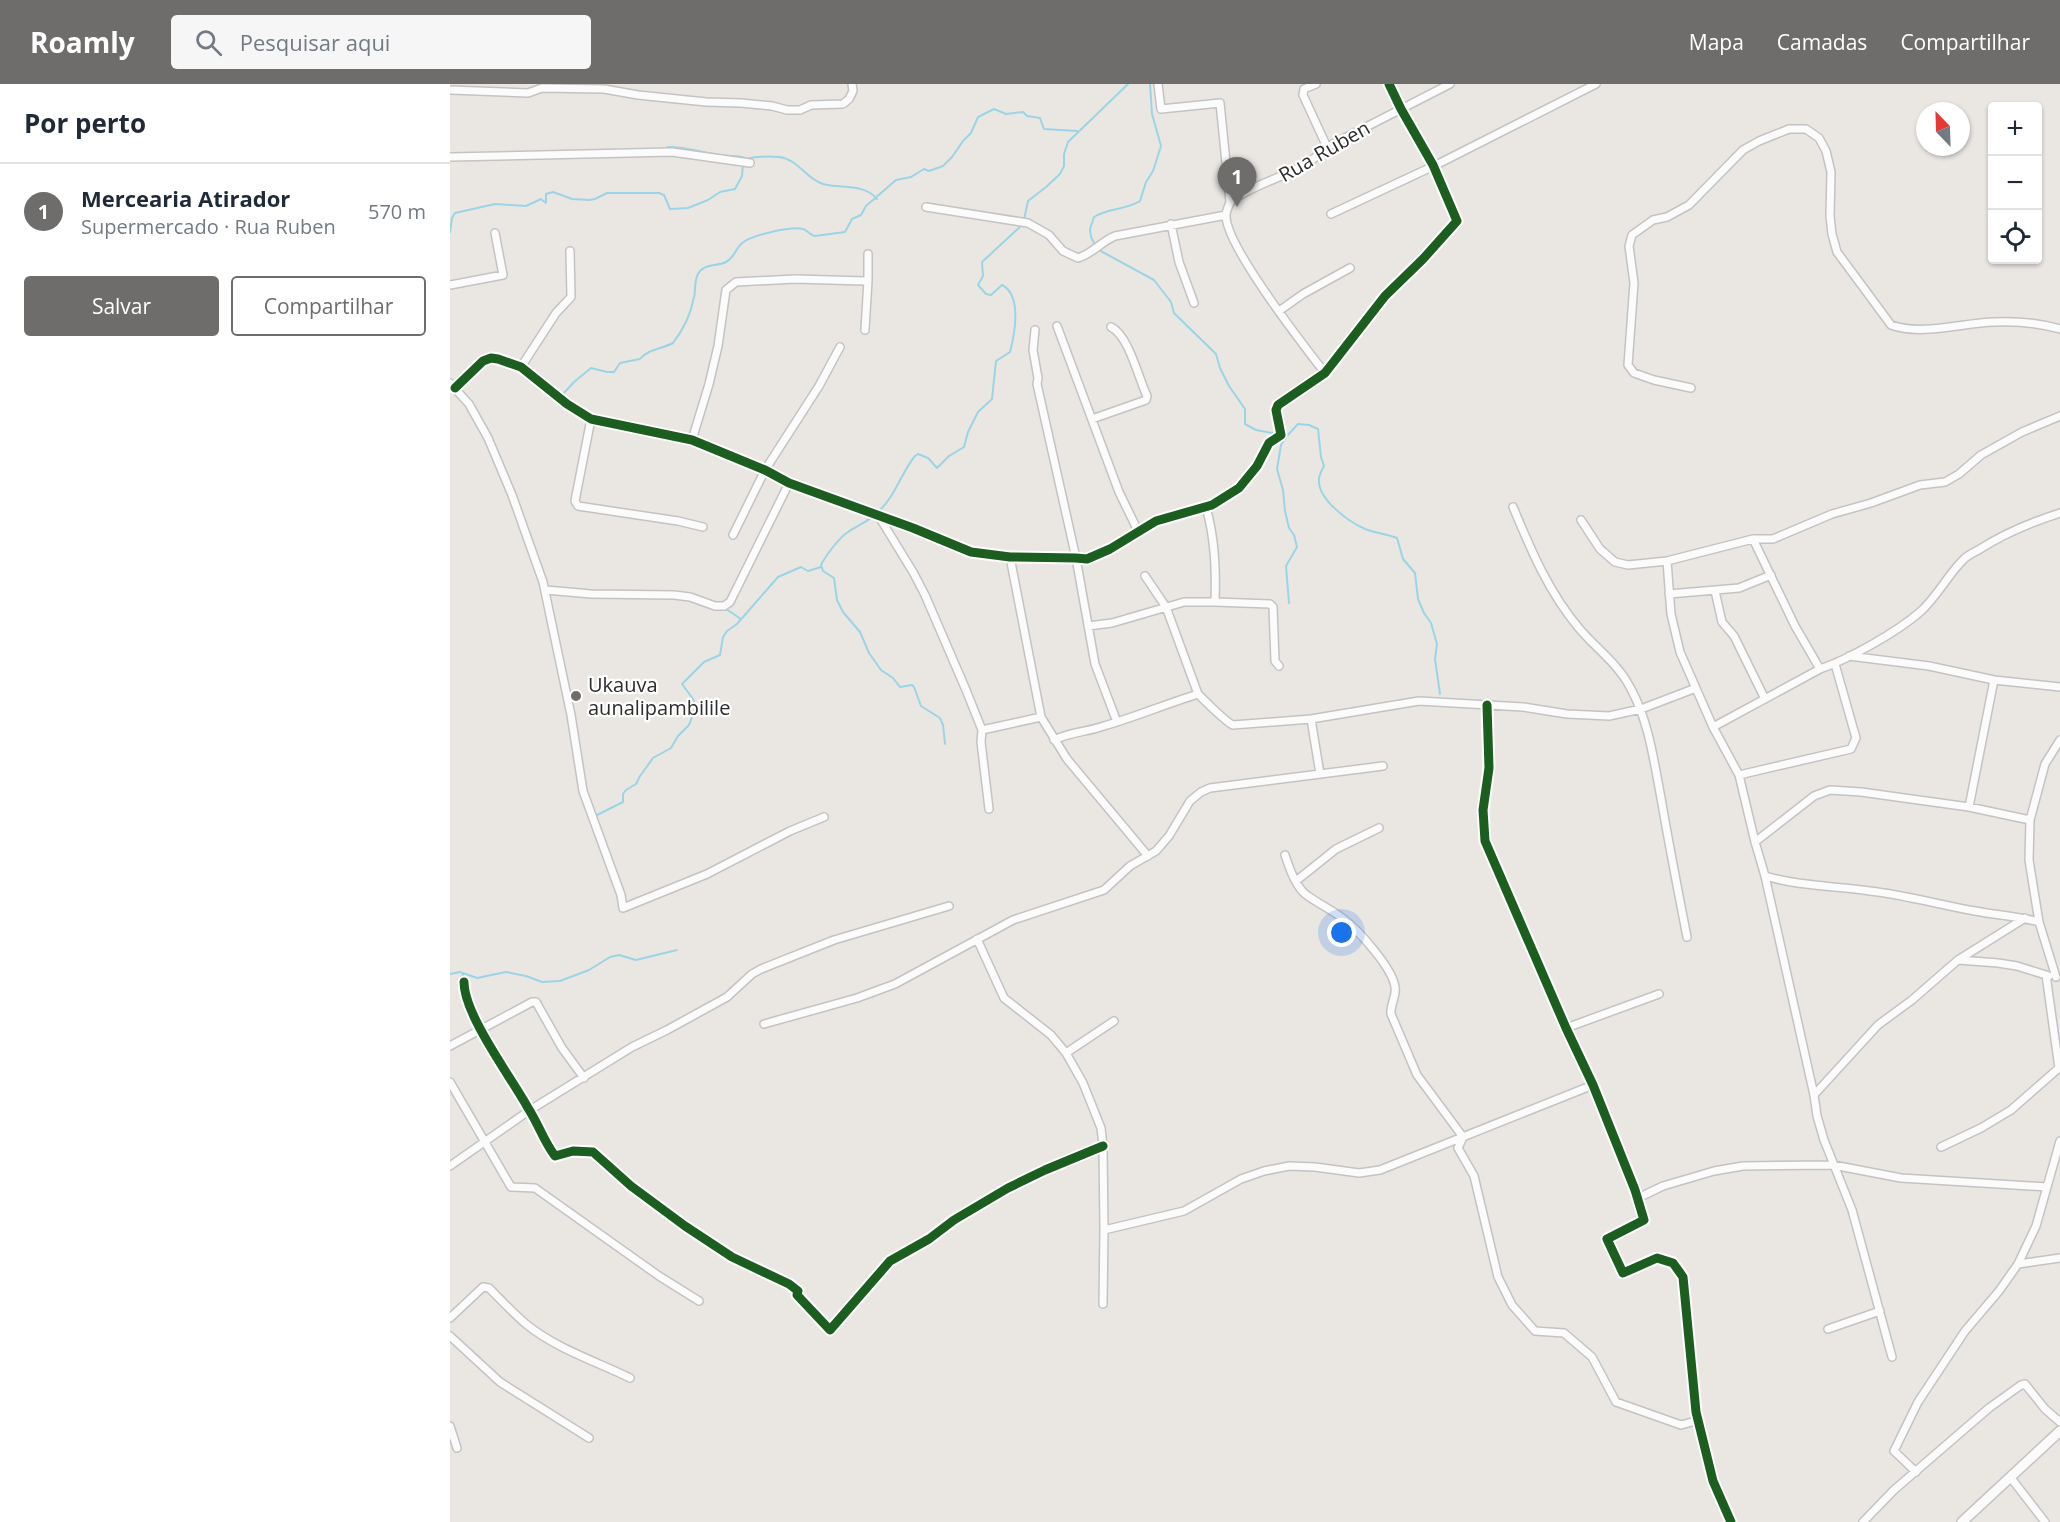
<!DOCTYPE html>
<html lang="pt">
<head>
<meta charset="utf-8">
<style>
  :root { --surface:#fff; --page:#f6f6f7; --text:#1f2937; --muted:#747a83; --line:#e0e1e3; --accent:#6e6d6c }
  body { margin:0; font-family:"Open Sans",sans-serif; background:var(--page); color:var(--text) }
  .controls { position:absolute; right:18px; top:18px; display:grid; overflow:hidden; border-radius:6px; box-shadow:0 2px 4px #0004 }
  .controls button { width:54px; height:54px; display:grid; place-items:center; padding:0; border:0; border-bottom:2px solid var(--line); background:var(--surface); color:var(--text); font:30px sans-serif }
  .compass { position:absolute; left:1466px; top:18px; width:54px; height:54px; border-radius:50%; background:var(--surface); box-shadow:0 2px 4px #0004; rotate:337deg }
  .you { position:absolute; left:892px; top:849px; width:21px; height:21px; margin:-15px; border:4px solid #fff; border-radius:50%; background:#1a73e8; box-shadow:0 0 0 9px #1a73e833 }
  .badge { display:grid; place-items:center; width:39px; height:39px; border-radius:50%; background:var(--accent); color:#fff; font-size:20px; font-weight:700 }
  .pin { position:absolute; translate:-50% -50px; filter:drop-shadow(0 2px 3px #0008) }
  .pin::after { content:''; position:absolute; top:32px; width:21px; height:18px; background:inherit; clip-path:polygon(0 0,100% 0,50% 100%) }
  .list { margin:0; padding:0; list-style:none }
  h2 { display:flex; justify-content:space-between; align-items:center; height:78px; margin:0; padding:0 24px; font-size:26px }
  h2 small { font-size:20px; font-weight:400; color:var(--muted) }
  .list li { display:grid; grid-template-columns:39px 1fr auto; gap:18px; align-items:center; box-sizing:border-box; height:96px; padding:0 24px; border-top:2px solid var(--line) }
  .list b { display:block; font-size:22px; white-space:nowrap }
  .list p { margin:0; font-size:20px; white-space:nowrap; color:var(--muted) }
  .list em { font-size:20px; font-style:normal; color:var(--muted) }
  .actions { display:flex; gap:12px; padding:18px 24px }
  .actions a { flex:1; padding:14px 0; border:2px solid var(--accent); border-radius:6px; text-align:center; font-size:21px; color:var(--accent) }
  .actions .main { background:var(--accent); color:#fff }
  .icon { flex:none; width:33px; height:33px; fill:none; stroke:currentColor; stroke-width:2; stroke-linecap:round; stroke-linejoin:round }
  .map { position:relative; flex:none; width:1610px; height:1438px; overflow:hidden }
  header { display:flex; align-items:center; gap:36px; box-sizing:border-box; height:84px; padding:0 30px; background:var(--accent); color:#fff }
  header strong { font-size:28px }
  nav { display:flex; gap:33px; margin-inline-start:auto; font-size:21px }
  .search { width:420px; height:54px; background:var(--page); display:flex; align-items:center; gap:15px; box-sizing:border-box; padding:0 21px; border-radius:6px; color:var(--muted); font-size:22px }
  main { display:flex }
  aside { flex:1; background:var(--surface) }
  .map>svg:first-child { display:block }
</style>
</head>
<body>
<header>
<strong>Roamly</strong>
<div class="search"><svg class="icon" aria-label="search" viewBox="0 0 24 24"><circle cx="10" cy="10" r="6"/><path d="M15 15l6 6"/></svg>Pesquisar aqui</div>
<nav><a>Mapa</a><a>Camadas</a><a>Compartilhar</a></nav>
</header>
<main>
<aside>
<h2>Por perto<small></small></h2>
<ul class="list">
<li><span class="badge">1</span><div><b>Mercearia Atirador</b><p>Supermercado · Rua Ruben</p></div><em>570 m</em></li>
</ul>
<div class="actions"><a class="main">Salvar</a><a>Compartilhar</a></div>
</aside>
<div class="map">
<svg width="1610" height="1438" viewBox="0 0 1610 1438">
  <rect width="100%" height="100%" fill="#eae7e3"/>
  <g fill="none" stroke-linecap="round" stroke-linejoin="round">
    <path stroke="#9bd4e7" stroke-width="2" d="M700,0L702,30L711,62L703,87L696,98L690,117C676,126 658,124 644,133L640,145L641,153L647,165L704,196L721,218L724,229L766,270L770,284L779,302L795,325V340L806,346L828,350
      M218,63C236,63 254,69 271,71C280,73 287,71 295,74
      M296,75C305,73 319,72 329,73C348,75 356,95 373,100C390,105 414,99 427,115
      M574,136L578,117L596,103L610,90L614,82V70L618,58L678,0
      M0,148L2,134L5,129L45,120L76,122L91,115L96,119V110L103,108L122,115L139,116L145,115L157,109H209L214,111L220,125L238,124L258,116L270,108L285,105L292,92L293,80
      M112,311L124,298L141,284L157,288H164L170,279L190,275C198,265 212,265 223,259C233,246 241,230 244,213C246,206 244,197 248,190C254,179 266,183 276,178C284,174 285,166 291,160C300,151 342,142 353,145C358,146 359,151 365,152L395,148L402,135L411,131L416,122L446,96L461,93L474,85L479,87L493,82L502,73L513,57L521,49L528,33L544,25L556,30L573,28L577,32L590,34L594,45L627,47
      M833,352L836,353L831,361L827,385L833,406L835,427L839,444L844,451L847,463L836,482L839,519
      M836,353L848,340L859,341L868,345L871,373L874,382C872,386 869,391 869,395C867,415 899,438 915,445C925,449 937,450 947,454L953,475L965,489L968,515L974,529L981,539L987,560L985,575L990,610
      M276,525L291,535
      M495,660L493,641L490,634L471,622L464,603L462,601L450,603L443,594L431,586L419,569L410,548L393,528L387,516L384,494L373,487L371,481C376,471 389,454 398,448C408,441 420,437 429,427C446,411 451,389 465,372L468,370L478,374L487,384L499,372L514,363L518,348L528,328L542,315L546,277L560,268C565,249 572,211 552,201L541,211L536,210L528,201L533,192L532,178L572,141
      M145,732L173,718V710L176,706L186,700L190,692L203,674L221,664L228,652L239,641L246,622L243,615L232,600L254,578L270,571L273,553L277,547L287,540L328,493L351,483L358,487L371,483
      M0,890L10,888L27,894L56,888L76,892L92,898L110,897L139,886L160,873L169,871L186,876L227,866
      M12,907L11,902L13,890
      M18,949L28,942"/>
    <g stroke="#c4c3c3" stroke-width="10">
      <path id="street" d="M708,0L711,25L770,19L780,118C779,122 776,127 776,131C775,161 854,262 875,289
        M866,0L854,5L853,11L877,63
        M0,6L78,9L92,4L154,5L188,11L256,18L291,19L322,22L337,26H350L361,21L393,20L399,15L403,7L402,0
        M0,73L222,68L300,79
        M780,118C810,95 850,92 877,63L1000,0
        M476,123L578,139L599,151L613,167L628,174C642,170 652,157 665,152L776,131
        M881,130L988,80L1146,0
        M721,140L729,178L744,219
        M0,201L53,191L45,149
        M829,227L853,210L900,184
        M607,242L669,408L688,447
        M415,246L418,196
        M585,246L583,266L588,294L587,300L626,474L645,580L667,638
        M71,283L106,229L121,213L120,167
        M0,299L19,320L38,354L62,411L93,498L121,631L133,707L171,811L173,824L257,790L340,747L374,733
        M5,304L33,277L41,274L48,275L71,283L117,320L141,335L242,356L315,386L339,399L463,444L521,468L560,473L626,474L637,475L660,465L706,437L762,421L789,404L807,382L819,359L831,351L826,326L828,321L875,289L935,212L973,175L1007,137L983,81L951,25L939,0
        M1241,304L1204,296L1184,289L1178,281L1184,199L1179,162L1182,151L1203,136L1217,133L1239,121L1293,66L1309,57L1339,45H1356L1369,54L1376,67L1381,88L1380,132L1382,150L1387,168L1441,241C1471,252 1512,239 1544,238C1567,237 1589,239 1610,245
        M141,335L125,417L128,422L228,437L253,443
        M642,335L696,316L697,312C688,293 679,252 661,243
        M242,356L259,300L268,262L276,206L286,198L345,195L414,197L418,196V170
        M1063,423C1081,466 1098,507 1128,543C1145,564 1169,580 1181,605C1199,638 1204,678 1211,714C1219,761 1228,807 1237,853
        M428,431L463,488L475,511L516,606L532,646L531,658L539,725
        M1131,436L1150,465L1165,478L1178,481L1217,477L1303,455H1323L1382,430L1421,419L1470,401L1495,398L1509,390L1531,371L1572,348L1610,332
        M283,451L315,386L369,302L390,263
        M1303,455L1345,542L1370,585
        M560,473L591,633L617,675L698,772
        M1217,477L1221,530L1230,568L1263,643L1289,691L1305,758L1315,792L1364,1011L1367,1032L1374,1056L1402,1126L1442,1273
        M695,492L716,523L748,610
        M96,506L141,510L224,511L240,513L265,522H274L280,518L339,399
        M1265,507L1272,538L1284,552L1315,615
        M1219,510L1289,504L1321,491
        M765,518L820,520L823,523L825,577L829,582
        M638,542L662,539L734,518H765C766,485 765,455 756,423
        M1399,572L1479,582L1544,596L1610,603
        M1037,621L1039,684L1033,726L1035,757L1116,944L1143,1001L1185,1106L1194,1136L1157,1155L1173,1189L1207,1174L1223,1179L1233,1193L1246,1328L1263,1397L1281,1438
        M861,635L870,690
        M1263,643L1370,585C1399,575 1447,548 1470,528C1487,513 1499,489 1514,475C1518,471 1525,468 1530,465C1555,449 1582,438 1610,429
        M532,646L591,633
        M604,656C620,648 637,648 654,642C685,633 716,620 748,610C755,617 777,639 783,641L861,635L969,617L1073,623L1117,630L1159,632L1191,625L1246,604
        M1289,691L1401,665L1406,654L1385,580
        M1519,723L1544,596
        M1305,758L1364,712L1380,706L1411,708L1519,723L1580,736
        M835,771C839,783 844,798 853,808C860,815 882,826 892,834C908,845 943,885 945,903C947,912 940,920 941,930L967,991L1013,1053L1008,1064L1024,1092L1048,1193L1062,1221L1085,1247L1114,1249L1142,1273L1166,1318L1231,1341L1249,1336
        M1315,792C1349,802 1385,802 1420,807C1456,811 1490,821 1525,827C1546,831 1568,832 1589,838
        M846,797L886,765L929,744
        M527,855L554,914L601,951L616,969L633,999L651,1044L653,1062L654,1146L653,1220
        M1508,876L1548,879L1567,882L1599,892
        M1606,893L1589,838L1579,776L1580,736L1595,680L1610,656
        M14,898C14,931 61,993 78,1024C88,1039 94,1058 105,1072L123,1067L143,1068L181,1102L235,1142L282,1173L339,1200L348,1207L347,1211L380,1246L440,1177L479,1155L504,1136L558,1104L595,1086L653,1062
        M314,940L407,914L445,900L563,836L654,806L680,782L706,767L719,752L740,717L751,708L760,704L933,682
        M1116,944L1209,910
        M0,962L82,918H86L112,964L134,994
        M616,969L664,937
        M0,998L61,1103L85,1104L209,1192L249,1217
        M1364,1011L1428,941L1462,916L1508,876L1575,834
        M1491,1063L1531,1044L1561,1026L1609,984L1596,891
        M0,1082L80,1026L182,963L217,946L277,913L302,890L311,885L384,856L499,822
        M1188,1114L1213,1102L1264,1087L1293,1082L1383,1081L1451,1094L1597,1103
        M654,1146L734,1127L791,1095L814,1087L839,1082L865,1083L909,1089L930,1086L1143,1001
        M1568,1180L1610,1174
        M0,1234L33,1203L39,1204C51,1216 63,1229 76,1240C105,1264 145,1277 180,1294
        M1378,1245L1430,1227
        M0,1252L50,1298L139,1354
        M0,1342L7,1364
        M1466,1388L1444,1367L1468,1318L1515,1247L1549,1207L1568,1180L1586,1142L1610,1057
        M1561,1394L1595,1438
        M1413,1438L1444,1406L1539,1324L1571,1301L1575,1300L1595,1325L1610,1338"/>
    </g>
    <g stroke="#c4c3c3" stroke-width="12">
      <path id="secondary" d="M1512,1438L1610,1347"/>
    </g>
    <use href="#street" stroke="#fcfbfb" stroke-width="7"/>
    <use href="#secondary" stroke="#fcfbfb" stroke-width="9"/>
    <g stroke="#fff" stroke-width="13">
      <path id="cycleway" d="M5,304L33,277L41,274L48,275L71,283L117,320L141,335L242,356L315,386L339,399L463,444L521,468L560,473L626,474L637,475L660,465L706,437L762,421L789,404L807,382L819,359L831,351L826,326L828,321L875,289L935,212L973,175L1007,137L983,81L951,25L939,0
        M1037,621L1039,684L1033,726L1035,757L1116,944L1143,1001L1185,1106L1194,1136L1157,1155L1173,1189L1207,1174L1223,1179L1233,1193L1246,1328L1263,1397L1281,1438
        M14,898C14,931 61,993 78,1024C88,1039 94,1058 105,1072L123,1067L143,1068L181,1102L235,1142L282,1173L339,1200L348,1207L347,1211L380,1246L440,1177L479,1155L504,1136L558,1104L595,1086L653,1062"/>
    </g>
    <use href="#cycleway" stroke="#1b5e20" stroke-width="9"/>
  </g>
  <circle fill="#6e6d6c" stroke="#fff" stroke-width="2" cx="126" cy="612" r="6"/>
  <g text-anchor="middle" dominant-baseline="central" stroke-width="4.5" stroke-linejoin="round" paint-order="stroke">
    <g font-size="20" fill="#2c2c2c" stroke="#fff">
      <text transform="translate(874 67) rotate(-30)">Rua Ruben</text>
    </g>
    <g font-size="20" fill="#2c2c2c" stroke="#fff" text-anchor="start">
      <text x="138" y="600">Ukauva<tspan x="138" dy="23">aunalipambilile</tspan></text>
    </g>
  </g>
</svg>
<div class="controls">
<button>+</button>
<button>−</button>
<button><svg class="icon" aria-label="locate" viewBox="0 0 24 24"><circle cx="12" cy="12" r="6"/><path d="M12 2v4M12 18v4M2 12h4M18 12h4"/></svg></button>
</div>
<svg class="compass" viewBox="-18 -18 36 36"><path d="M0-13l5 13h-10z" fill="#e53935"/><path d="M0 13l5-13h-10z" fill="#747a83"/></svg>
<div class="you"></div>
<div class="pin badge" style="left:787px;top:123px">1</div>
</div>
</main>
</body>
</html>
